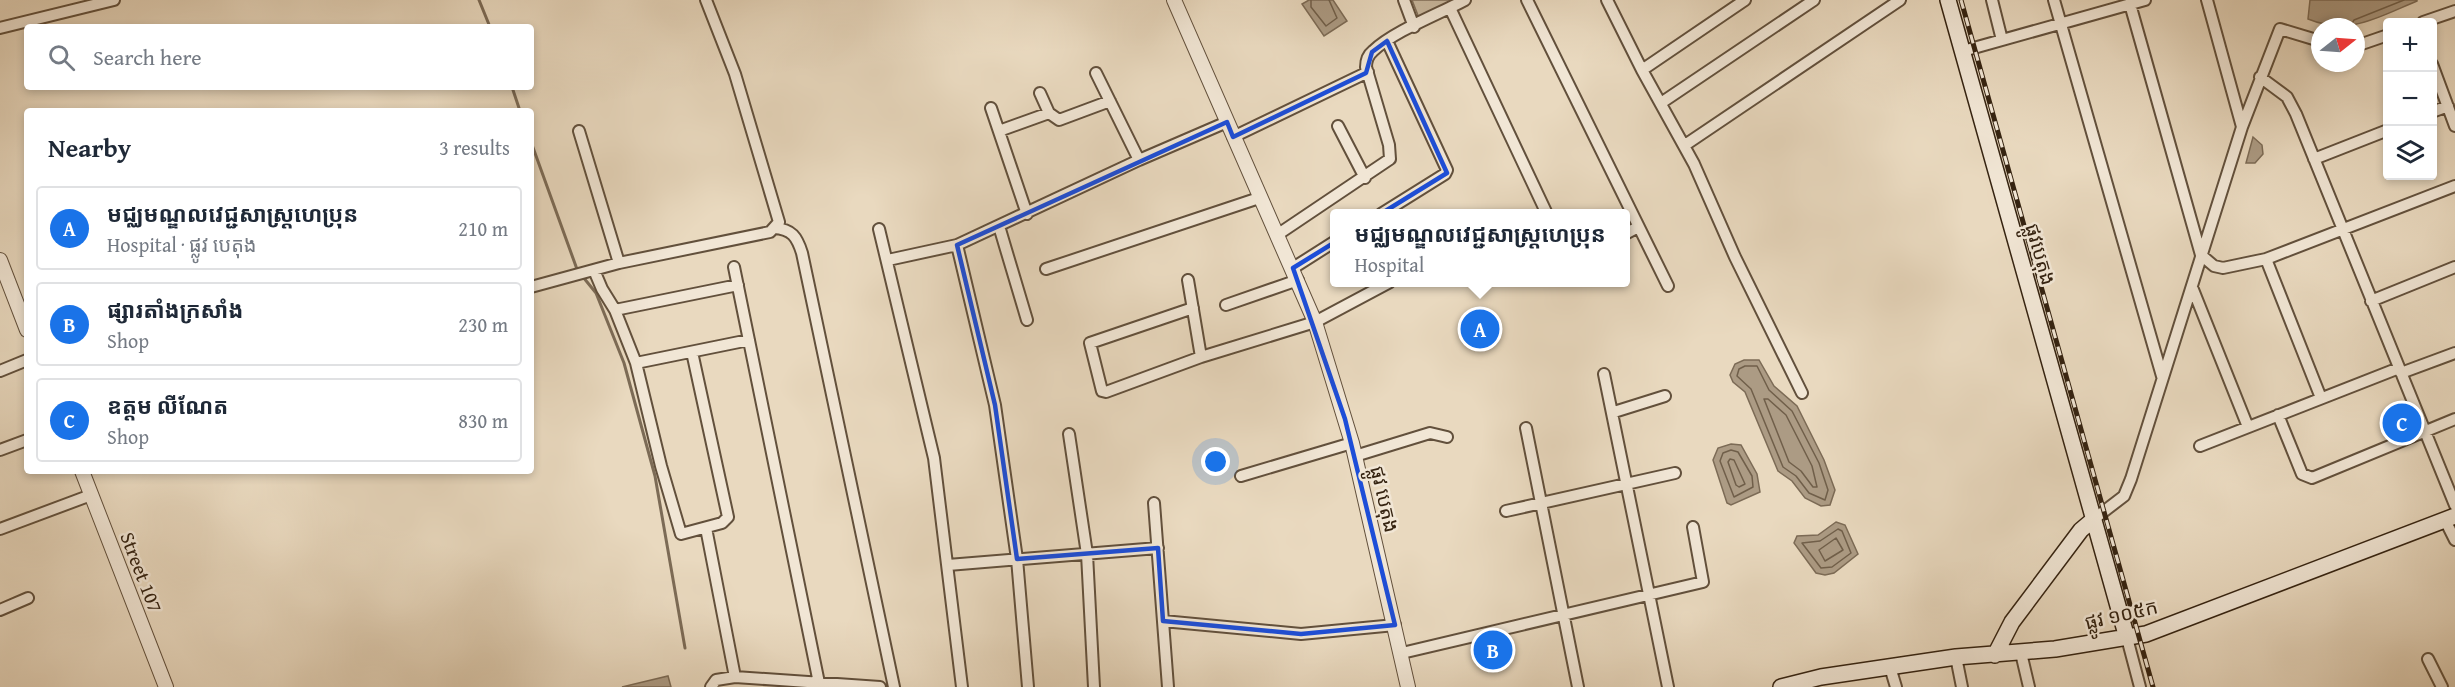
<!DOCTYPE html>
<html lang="en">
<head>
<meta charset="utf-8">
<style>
  :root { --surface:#fff; --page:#f2f2f3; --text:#1f2937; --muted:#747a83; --line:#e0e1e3; --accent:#1a73e8 }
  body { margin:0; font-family:"Gentium Book Plus","Noto Sans Khmer",serif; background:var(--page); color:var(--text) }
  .controls { position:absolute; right:18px; top:18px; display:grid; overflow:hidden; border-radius:6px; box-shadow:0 3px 9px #0003 }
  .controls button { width:54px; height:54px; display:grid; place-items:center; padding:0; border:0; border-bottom:2px solid var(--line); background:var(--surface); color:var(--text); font:30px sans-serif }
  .compass { position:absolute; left:2311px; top:18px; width:54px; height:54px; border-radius:50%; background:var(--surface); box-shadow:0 3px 9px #0003; rotate:73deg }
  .you { position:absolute; left:1216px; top:462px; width:21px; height:21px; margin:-15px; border:4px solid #fff; border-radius:50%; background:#1a73e8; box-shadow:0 0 0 9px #1a73e833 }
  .badge { display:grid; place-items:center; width:39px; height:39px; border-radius:50%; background:var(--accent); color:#fff; font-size:20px; font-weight:700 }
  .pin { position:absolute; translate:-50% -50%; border:3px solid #fff; box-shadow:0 2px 6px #0006 }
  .popup { position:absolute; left:1330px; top:209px; width:300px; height:78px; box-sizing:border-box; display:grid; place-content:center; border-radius:6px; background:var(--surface); filter:drop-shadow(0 2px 4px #0005); font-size:20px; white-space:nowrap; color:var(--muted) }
  .popup b { font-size:22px; color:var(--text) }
  .popup::after { content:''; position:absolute; left:50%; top:100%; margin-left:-12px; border:12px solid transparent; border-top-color:var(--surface) }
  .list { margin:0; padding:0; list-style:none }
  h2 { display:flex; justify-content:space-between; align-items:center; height:78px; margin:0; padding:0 24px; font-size:26px }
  h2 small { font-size:20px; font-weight:400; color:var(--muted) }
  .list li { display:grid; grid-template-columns:39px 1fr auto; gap:18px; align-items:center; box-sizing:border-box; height:84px; margin:0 12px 12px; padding:0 12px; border:2px solid var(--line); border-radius:6px }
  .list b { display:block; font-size:22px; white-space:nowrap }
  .list p { margin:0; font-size:20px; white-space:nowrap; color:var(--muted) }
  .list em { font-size:20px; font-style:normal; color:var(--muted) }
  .icon { flex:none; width:33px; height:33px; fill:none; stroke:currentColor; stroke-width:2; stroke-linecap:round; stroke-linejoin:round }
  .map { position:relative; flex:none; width:2455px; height:687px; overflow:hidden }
  .search { position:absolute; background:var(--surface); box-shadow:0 3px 9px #0003; left:24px; top:24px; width:510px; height:66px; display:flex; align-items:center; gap:15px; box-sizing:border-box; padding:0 21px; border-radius:6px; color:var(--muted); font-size:22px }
  .panel { position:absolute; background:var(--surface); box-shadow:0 3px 9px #0003; left:24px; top:108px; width:510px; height:366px; border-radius:6px }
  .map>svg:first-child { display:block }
</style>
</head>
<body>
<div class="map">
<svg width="2455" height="687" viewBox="0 0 2455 687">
  <rect width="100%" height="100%" fill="#e9d9bf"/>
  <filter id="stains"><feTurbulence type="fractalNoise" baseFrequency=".00333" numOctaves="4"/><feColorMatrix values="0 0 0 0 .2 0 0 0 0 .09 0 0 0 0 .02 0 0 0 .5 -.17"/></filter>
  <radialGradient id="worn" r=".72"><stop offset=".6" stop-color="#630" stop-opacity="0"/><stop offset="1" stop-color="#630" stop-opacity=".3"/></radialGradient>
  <path fill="#cabaa1" stroke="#806e59" stroke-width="1.5" d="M1412,0H1460L1419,18Z"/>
  <path fill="#ac9b84" stroke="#7c6b56" stroke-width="1.5" d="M1309,0H1333L1347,21L1324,36L1302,4Z
    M2310,0H2417V1C2378,17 2350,36 2308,19Z
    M2253,137L2262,145L2263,154L2255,163H2246Z
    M1744,360H1759L1774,386L1797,406L1824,460L1835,490L1830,505L1821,506L1805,498L1792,481L1778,471L1745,392L1733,382L1730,375L1735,364Z
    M1731,444L1741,445L1757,474L1760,492L1731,505L1727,503L1713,460L1718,448Z
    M1836,522L1845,525L1858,554L1834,573L1825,575L1816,573L1794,543L1797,536L1818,535Z
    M668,676L671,687H622Z"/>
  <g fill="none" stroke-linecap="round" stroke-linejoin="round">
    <path stroke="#705f4a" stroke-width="1.5" d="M1311,0V7L1326,26L1337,18L1329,0
      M2350,27L2354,20L2404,0
      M1745,366H1757L1769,390L1792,411L1819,463L1828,490L1825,500L1809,493L1796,476L1783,467L1751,389L1737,376L1739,369Z
      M1764,399H1768L1786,415L1812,466L1817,487H1813L1801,471L1789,462Z
      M1731,450L1738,452L1752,476L1753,487L1734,497L1720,461L1723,453Z
      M1730,459L1734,460L1745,484L1739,487L1736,485L1728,462Z
      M1838,529L1842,531L1851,553L1832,567L1821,568L1802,543L1820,541Z
      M1836,538L1843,550L1825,561L1819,550Z"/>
    <path stroke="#7c6b56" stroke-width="3" d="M479,0L490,27
      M512,87L520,111
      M531,142L578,272
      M583,277L596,293L624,363L655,476L685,648"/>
    <g stroke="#62503c" stroke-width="14">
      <path id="minor" d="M1404,0L1414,27
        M1527,0L1668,286
        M1607,0L1642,70L1694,164L1735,257L1802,393
        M1992,0L2002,40
        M2054,0L2162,376
        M2207,0L2242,127
        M2130,4L2201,255L2214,266L2223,268L2266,259L2455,186
        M1450,8L1547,214
        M2423,22L2455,11
        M0,28L114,0
        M2356,46L2388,35
        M1963,51L2145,0
        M2432,64L2455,126
        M1642,70L1745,0
        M1096,73L1139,160
        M2260,77L2287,97L2296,114L2455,505
        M1040,93L1049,113L1059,120L1110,101
        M1661,103L1814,0
        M991,108L1027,214
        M2432,112L2448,106
        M1338,126L1365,178
        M579,131L619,263
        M999,131L1049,113
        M1233,137L1368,72
        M1685,145L1900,0
        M2314,159L2388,130
        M1381,214L1445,174L1447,170L1387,41
        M999,226L1027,320
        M774,228C792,229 797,237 802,253L894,687
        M879,229L934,458L962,687
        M1625,234L1638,227
        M1277,235L1390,159L1389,145L1366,67C1366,61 1368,55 1373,51C1394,31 1439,14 1465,0
        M957,245L995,405L1017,559L1028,687
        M2266,259L2321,398
        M888,260L957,245L1139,160L1227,122
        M734,267L819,683
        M1293,268L1334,242
        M1046,269L1259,198
        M594,270L602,289L615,310L636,363L661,466L681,534L722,523L728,517L692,352
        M1188,280L1201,357
        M531,287L619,263L770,232L779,222L735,74L706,0
        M2192,287L2248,427
        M2371,301L2455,267
        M1226,305L1298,280
        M1193,308L1090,343L1102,391L1106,392L1201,357L1315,322L1390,282
        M615,310L738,285
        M636,363L749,340
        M0,371L27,360
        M2401,373L2455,353
        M1604,374L1668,687
        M1614,412L1665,396
        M2278,415L2302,474L2312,478L2455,419
        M1526,428L1578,687
        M1069,434L1087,554L1094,687
        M2200,446L2399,368
        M0,450L27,440
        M1355,456L1430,433L1447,437
        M1241,476L1352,443
        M1154,503L1168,687
        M1506,511L1675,473
        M2094,519L2124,496L2131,479L2242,127L2280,29L2320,41
        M2445,520L2455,540
        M706,528L735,677
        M0,529L91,495
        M948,565L1158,548
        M0,610L28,598
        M1163,621L1301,634L1395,625
        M2127,638L2140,687
        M1402,653L1703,582L1693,527
        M2021,653L2029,687
        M1956,657L1962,687
        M2428,659L2442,687
        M1890,667L1896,687
        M711,687L716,680L735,677L880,687"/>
    </g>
    <g stroke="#62503c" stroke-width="16">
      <path id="tertiary" d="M1174,0L1315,322L1352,443L1408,687
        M0,260L27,330
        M82,471L166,687"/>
    </g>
    <g stroke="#352311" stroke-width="18">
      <path id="secondary" d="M1948,0L2127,638
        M1995,655L2012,622L2081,530L2094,519
        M1781,687L1821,677L1956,657L2055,649L2146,634L2455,516"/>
    </g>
    <use href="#minor" stroke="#f1e6d5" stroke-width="10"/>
    <use href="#tertiary" stroke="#f1e6d5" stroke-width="14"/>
    <use href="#secondary" stroke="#f1e6d5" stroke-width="15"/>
    <g stroke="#352311" stroke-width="5">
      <path id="rail" d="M1961,0L2153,687"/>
    </g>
    <use href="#rail" stroke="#f1e6d5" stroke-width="3" stroke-dasharray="9" stroke-linecap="butt"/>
  </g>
  <path fill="none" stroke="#1d4ed8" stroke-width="4.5" stroke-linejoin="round" d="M1387,41L1447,173L1293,268L1345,419L1395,625L1301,634L1163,621L1158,548L1017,559L995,405L957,245L1227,122L1233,137L1366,73L1372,52Z"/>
  <g text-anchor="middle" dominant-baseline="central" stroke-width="5" stroke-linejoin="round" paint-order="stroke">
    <g font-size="20" fill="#352311" stroke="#f1e6d5">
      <text transform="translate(2041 254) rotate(74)">ផ្លូវបេតុង</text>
      <text transform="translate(1385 499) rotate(77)">ផ្លូវ បេតុង</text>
      <text transform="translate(142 572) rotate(69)">Street 107</text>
      <text transform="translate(2121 614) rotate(-13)">ផ្លូវ ១០៥ក</text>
    </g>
  </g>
  <rect width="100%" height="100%" filter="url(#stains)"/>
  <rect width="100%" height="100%" fill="url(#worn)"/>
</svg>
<div class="controls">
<button>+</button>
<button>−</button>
<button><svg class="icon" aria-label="layers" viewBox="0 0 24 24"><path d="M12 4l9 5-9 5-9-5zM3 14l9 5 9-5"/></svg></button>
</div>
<svg class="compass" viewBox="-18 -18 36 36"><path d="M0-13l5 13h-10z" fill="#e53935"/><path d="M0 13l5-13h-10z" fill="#747a83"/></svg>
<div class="you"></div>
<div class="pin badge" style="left:1480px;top:329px">A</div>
<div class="popup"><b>មជ្ឈមណ្ឌលវេជ្ជសាស្ត្រហេប្រុន</b>Hospital</div>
<div class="pin badge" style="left:1493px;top:650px">B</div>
<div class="pin badge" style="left:2402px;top:423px">C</div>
<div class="search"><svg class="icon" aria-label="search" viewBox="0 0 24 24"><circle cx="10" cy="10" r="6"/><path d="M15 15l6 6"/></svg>Search here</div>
<section class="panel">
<h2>Nearby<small>3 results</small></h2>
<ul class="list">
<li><span class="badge">A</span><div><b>មជ្ឈមណ្ឌលវេជ្ជសាស្ត្រហេប្រុន</b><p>Hospital · ផ្លូវ បេតុង</p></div><em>210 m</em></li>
<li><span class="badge">B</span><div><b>ផ្សារតាំងក្រសាំង</b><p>Shop</p></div><em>230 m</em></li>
<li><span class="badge">C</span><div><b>ឧត្តម លីណែត</b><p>Shop</p></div><em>830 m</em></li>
</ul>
</section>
</div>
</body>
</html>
